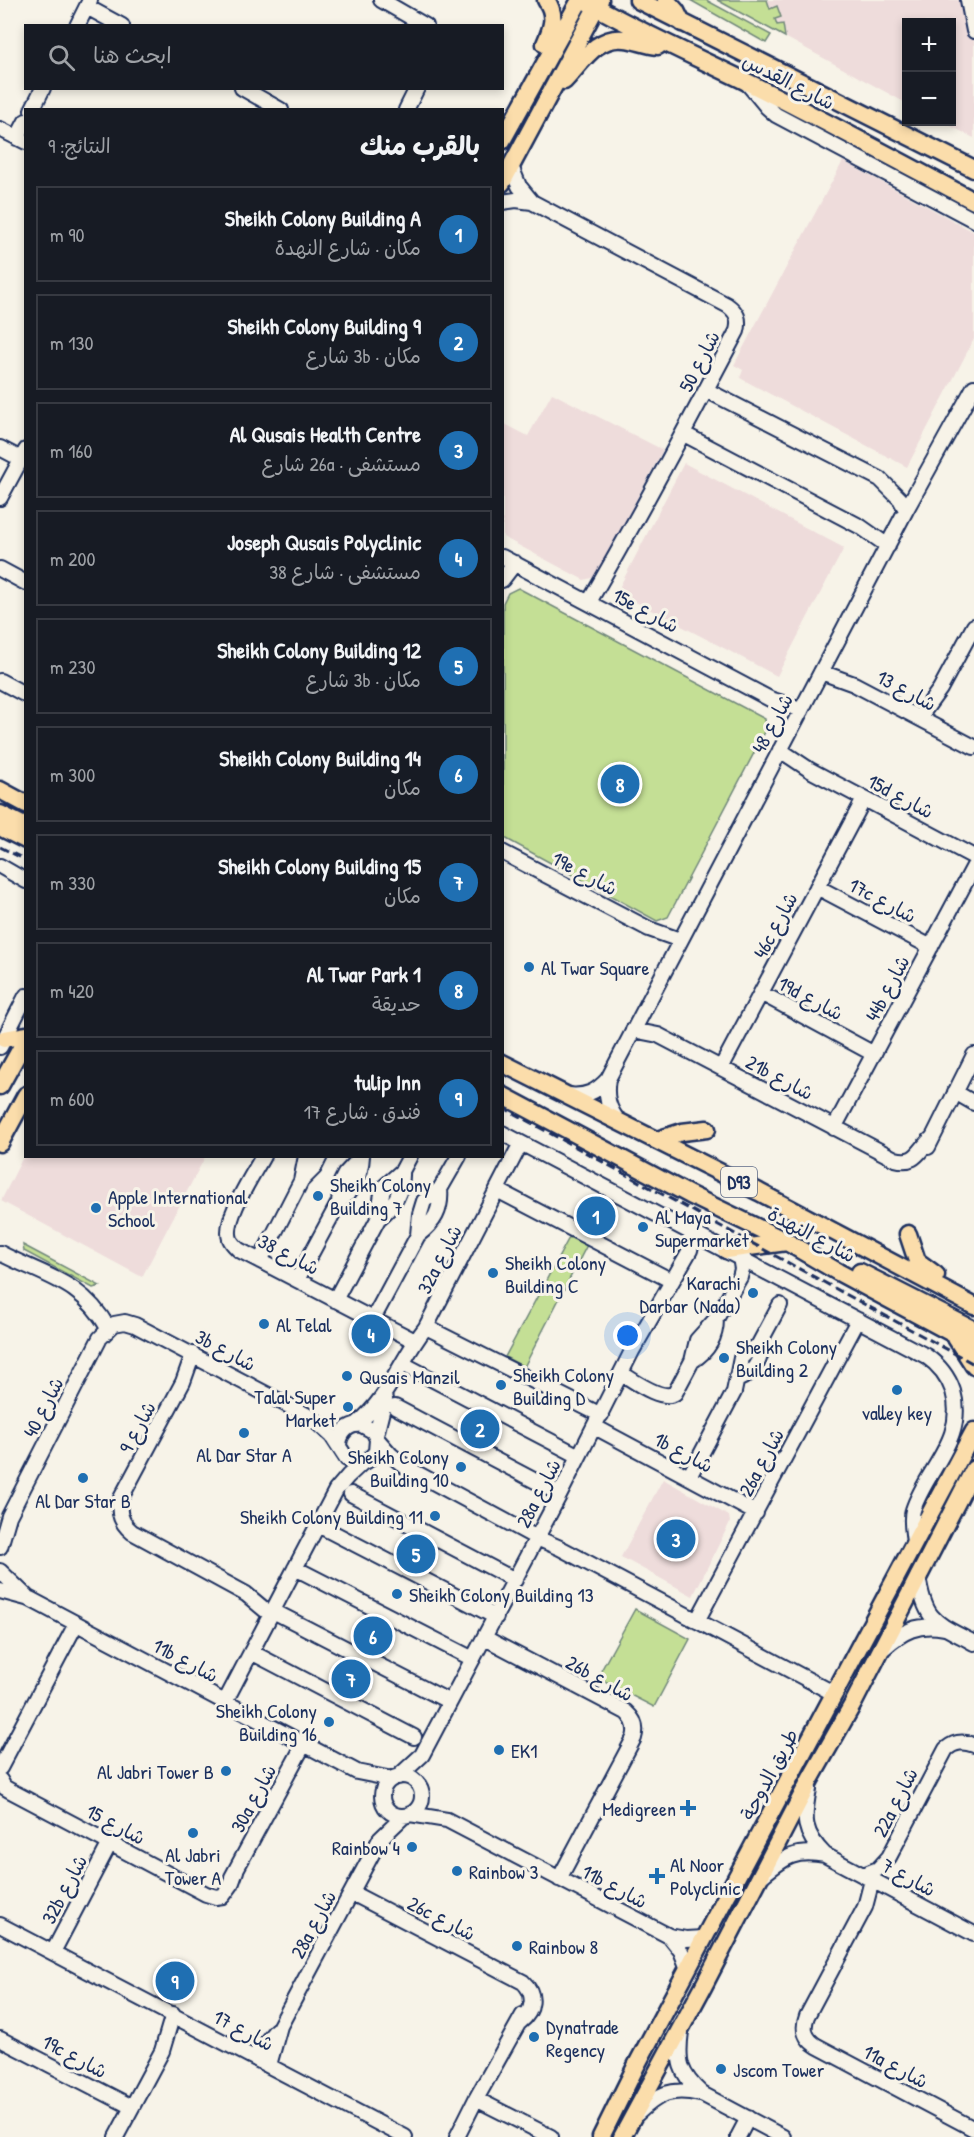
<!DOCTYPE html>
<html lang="ar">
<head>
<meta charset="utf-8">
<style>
  :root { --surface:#171b24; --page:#20242c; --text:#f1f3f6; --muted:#9ea1a6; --line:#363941; --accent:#1f6fb2 }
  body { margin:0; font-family:"Patrick Hand","Playpen Sans Arabic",sans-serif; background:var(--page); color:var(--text); direction:rtl }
  .controls { position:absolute; right:18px; top:18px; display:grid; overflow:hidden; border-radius:0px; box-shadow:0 3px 9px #0003 }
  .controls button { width:54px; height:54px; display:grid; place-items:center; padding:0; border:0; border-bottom:2px solid var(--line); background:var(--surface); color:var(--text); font:30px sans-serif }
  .you { position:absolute; left:628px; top:1336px; width:21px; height:21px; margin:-15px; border:4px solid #fff; border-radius:50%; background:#1a73e8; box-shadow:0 0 0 9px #1a73e833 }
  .badge { display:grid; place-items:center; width:39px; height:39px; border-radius:50%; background:var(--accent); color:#fff; font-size:20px; font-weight:700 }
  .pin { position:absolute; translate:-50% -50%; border:3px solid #fff; box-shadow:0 2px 6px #0006 }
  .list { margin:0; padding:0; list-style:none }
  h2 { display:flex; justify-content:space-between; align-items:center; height:78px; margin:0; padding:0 24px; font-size:26px }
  h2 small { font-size:20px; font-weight:400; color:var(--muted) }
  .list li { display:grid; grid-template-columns:39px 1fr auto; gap:18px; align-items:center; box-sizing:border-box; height:96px; margin:0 12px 12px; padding:0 12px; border:2px solid var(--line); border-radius:0px }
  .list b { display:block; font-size:22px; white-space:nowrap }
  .list p { margin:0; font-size:20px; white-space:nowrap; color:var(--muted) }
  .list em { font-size:20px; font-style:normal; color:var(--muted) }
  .icon { flex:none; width:33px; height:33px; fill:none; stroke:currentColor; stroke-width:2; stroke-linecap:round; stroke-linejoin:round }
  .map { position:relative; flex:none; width:974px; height:2137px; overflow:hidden; direction:ltr }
  .search { position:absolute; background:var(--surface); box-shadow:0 3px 9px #0003; left:24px; top:24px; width:480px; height:66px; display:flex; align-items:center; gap:15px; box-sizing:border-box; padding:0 21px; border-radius:0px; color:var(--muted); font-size:22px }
  .panel { position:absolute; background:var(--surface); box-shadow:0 3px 9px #0003; left:24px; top:108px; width:480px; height:1050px; border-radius:0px; direction:rtl }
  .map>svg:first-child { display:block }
</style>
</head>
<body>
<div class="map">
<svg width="974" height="2137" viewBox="0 0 974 2137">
  <rect width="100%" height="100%" fill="#f7f3e8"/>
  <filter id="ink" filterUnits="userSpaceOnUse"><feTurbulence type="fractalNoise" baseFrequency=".0167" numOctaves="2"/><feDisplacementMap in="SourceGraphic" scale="12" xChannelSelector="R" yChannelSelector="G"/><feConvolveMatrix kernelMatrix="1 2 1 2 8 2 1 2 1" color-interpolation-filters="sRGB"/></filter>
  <g filter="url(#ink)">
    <path fill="#eedcdb" d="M717,0H974V138L943,122H952V22H906V103Z
      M843,161L974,232V339L907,467L740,378L743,370L734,365Z
      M552,393L663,450L595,577L584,580L503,537V423L528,436Z
      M684,463L844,548L777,676L622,595L620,586Z
      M25,1153L26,1156L205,1157L142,1277L1,1201Z
      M663,1479L729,1516L730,1522L693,1596L621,1557Z"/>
    <path fill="#c4df95" stroke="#70877a" stroke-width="1.5" d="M690,0H706L771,35L766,43Z
      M717,0H767L770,9L777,6L781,17L775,19L777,25L783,24L785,37Z
      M518,588L765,719L766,730L668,917L657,921L503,837V603L508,593Z
      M571,1234L588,1243L524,1367L505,1357Z
      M23,1245L100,1286L93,1288L24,1251Z
      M635,1609L690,1639L654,1707L597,1678Z"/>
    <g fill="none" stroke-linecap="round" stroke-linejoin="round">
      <g stroke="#1b2f5e" stroke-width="18">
        <path id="minor" d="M381,0L426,26
          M968,0L974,31
          M87,7L122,26
          M77,26L90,0
          M748,84L767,107L776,115L974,220
          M242,88L281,110
          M32,110L43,88
          M406,110L417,88
          M0,129L26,142
          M17,138L26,121
          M511,166L519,186L532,202
          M502,202L516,200L532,202L727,305C737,312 740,319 737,331C689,422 641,513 589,602
          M706,390L880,479L900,499L906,510
          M684,434L861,527L888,546
          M0,448L21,459
          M0,498L26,450
          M502,557L770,699L786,704L801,711
          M0,569L26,583
          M502,580L515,563
          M821,672L854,684L974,747
          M0,681L26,695
          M919,718L940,689L974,626
          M780,750L810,770L974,857
          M502,852L649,929L680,940
          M0,866L26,881
          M817,887L931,947
          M761,993L874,1054
          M633,1030L658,1035L895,1159C917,1165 918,1150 932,1138
          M0,1047L26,996
          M721,1068L864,799
          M955,1092L974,1103
          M568,1095C586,1097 596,1092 608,1079
          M619,1122C608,1108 605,1096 608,1079L906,510L974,387
          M834,1128L974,866
          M502,1133L926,1356C939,1365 948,1376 953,1391C967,1439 926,1469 913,1510C910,1520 913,1532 914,1542
          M928,1147L974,1055
          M263,1156C253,1175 223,1219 230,1239C232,1244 236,1247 239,1250L415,1341
          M301,1181L314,1168L320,1156
          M497,1190L672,1281
          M339,1202C354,1190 361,1176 362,1156
          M378,1219C394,1206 403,1192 402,1171
          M418,1235C434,1223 442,1210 440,1189
          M0,1253C44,1276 82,1281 108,1328
          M260,1261L301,1181L306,1156
          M297,1280L339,1202L341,1182L345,1174L362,1156
          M335,1300L378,1219L382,1193L385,1186L402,1171L410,1156
          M373,1319L418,1235L420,1214L424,1201L440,1189L459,1156
          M426,1327L601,1415
          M193,1354L183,1382L121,1498C117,1512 121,1523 132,1532L246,1594L271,1615
          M692,1361C708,1351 716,1337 716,1319
          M403,1364L579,1456
          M621,1373C634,1381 662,1402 675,1393L692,1361L697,1340L716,1319L740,1277L742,1269L740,1257
          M737,1380C754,1373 763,1359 761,1341
          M395,1407L560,1494
          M356,1425C391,1396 399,1361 426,1327L521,1143
          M595,1427L756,1513
          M376,1435L385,1399
          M377,1439L391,1455L407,1468L537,1538L560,1548L835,1694
          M689,1477L734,1392L741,1358L747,1352L758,1346L780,1305
          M351,1494L515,1580
          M318,1525L496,1617
          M0,1547L9,1516L100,1338L114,1324L125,1322L135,1325L312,1418L332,1436L347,1459L354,1463L367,1461L376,1452L377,1439L373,1431L360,1424C348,1425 340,1432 339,1445
          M295,1568L473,1659
          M0,1571L26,1596
          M918,1576C925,1622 935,1622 974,1643
          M0,1591L30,1599L357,1772L392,1779
          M273,1611L450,1702
          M697,1621L858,1320
          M485,1638L626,1712C634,1719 637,1728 634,1738L559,1879
          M884,1648C903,1631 918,1623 944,1628
          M251,1652L414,1737
          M225,1702L336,1490L348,1476L362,1463
          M0,1768L76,1624
          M382 1796a20 20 0 1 1 40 0a20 20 0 1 1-40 0Z
          M398,1777L422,1755L560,1494L632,1351L690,1250L692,1241L690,1232
          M0,1780L4,1787L9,1790L206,1894L216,1897L223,1896L231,1885L236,1871
          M809,1789C803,1819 803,1833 825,1855
          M410,1814L447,1820L669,1936L686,1939L704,1938
          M763,1875C785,1857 796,1849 825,1855L974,1934
          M863,1875L878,1869L889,1857L946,1749C955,1741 964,1741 974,1745
          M232,1877L304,1744
          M872,1880L865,1907L807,2016C802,2029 805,2039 817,2046L974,2129
          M352,1893L523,1982C536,1994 534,2011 520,2022
          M0,1925L405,2137
          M669,1936L681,1951L688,1969
          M53,1952L110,1843
          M681,2031C677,2061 679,2073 702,2094L783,2137
          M0,2039L132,2107
          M254,2057L276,2030
          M269,2065L280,2026L380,1839L404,1816
          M476,2099L551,2137
          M637,2114C658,2094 671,2087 700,2094
          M116,2137L162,2051L173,2014
          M457,2137L476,2099L523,2015
          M738,2137L748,2118"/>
      </g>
      <g stroke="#1b2f5e" stroke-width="21">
        <path id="major" d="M584,0C637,31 692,55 747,82C824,120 899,161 974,201
          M638,0L974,169
          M666,0L676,11L682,23
          M545,44C552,28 557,15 546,0
          M564,81C581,64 596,35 625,39C636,40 646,45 658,46
          M502,141L580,0
          M502,183L600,0
          M0,790L26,804
          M0,814L26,827
          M0,827L26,840
          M4,1039L26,1035
          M502,1063L759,1192L974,1306
          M0,1086L26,1039
          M502,1095L690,1195L787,1242L838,1272L974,1345
          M657,1140L682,1132L707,1129
          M0,1143L26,1095
          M908,1234L917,1261L936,1275
          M726,1250L787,1242
          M860,1272L974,1330
          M956,1338L974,1366
          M601,2137L636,2066L974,1431
          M622,2137L703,1987L811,1778L854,1702L974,1469"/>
      </g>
      <use href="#minor" stroke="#f7f3e8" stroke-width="14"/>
      <use href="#major" stroke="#fbddab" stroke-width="16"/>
      <path stroke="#1b2f5e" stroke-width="3" stroke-dasharray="9 4.5" stroke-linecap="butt" d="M0,847L26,860
        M502,1107L974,1364"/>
    </g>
  </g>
  <g fill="#1f6fb2" stroke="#f7f3e8" stroke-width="2">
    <circle cx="529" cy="967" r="6"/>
    <circle cx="318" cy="1196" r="6"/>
    <circle cx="96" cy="1208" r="6"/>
    <circle cx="643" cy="1227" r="6"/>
    <circle cx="493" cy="1273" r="6"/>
    <circle cx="753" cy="1293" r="6"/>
    <circle cx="264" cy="1324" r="6"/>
    <circle cx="724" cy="1358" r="6"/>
    <circle cx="347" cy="1376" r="6"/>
    <circle cx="501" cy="1385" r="6"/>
    <circle cx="897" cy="1390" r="6"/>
    <circle cx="348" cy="1407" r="6"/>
    <circle cx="244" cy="1433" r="6"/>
    <circle cx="461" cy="1467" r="6"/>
    <circle cx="83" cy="1478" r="6"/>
    <circle cx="435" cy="1516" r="6"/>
    <circle cx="397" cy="1594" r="6"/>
    <circle cx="329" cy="1722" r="6"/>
    <circle cx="499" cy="1750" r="6"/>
    <circle cx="226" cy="1771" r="6"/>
    <path d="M685 1799h6v6h6v6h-6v6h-6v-6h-6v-6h6z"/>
    <circle cx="193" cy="1833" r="6"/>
    <circle cx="412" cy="1847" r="6"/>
    <circle cx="457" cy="1871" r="6"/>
    <path d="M654 1867h6v6h6v6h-6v6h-6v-6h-6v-6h6z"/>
    <circle cx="517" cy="1946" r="6"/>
    <circle cx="534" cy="2037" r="6"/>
    <circle cx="721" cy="2069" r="6"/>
  </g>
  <g text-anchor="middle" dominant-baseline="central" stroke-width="6" stroke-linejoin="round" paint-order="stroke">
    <rect fill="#f7f3e8" stroke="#5d6a87" stroke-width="1.5" x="721" y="1167" width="36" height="30" rx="4.5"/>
    <g font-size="18" font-weight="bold" fill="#1b2f5e">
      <text x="739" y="1182">D93</text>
    </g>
    <g font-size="20" fill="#1b2f5e" stroke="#f7f3e8">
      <text transform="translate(789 81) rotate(27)">شارع القدس</text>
      <text transform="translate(699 361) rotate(-63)">شارع 50</text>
      <text transform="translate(646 610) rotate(28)">15e شارع</text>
      <text transform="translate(907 690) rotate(28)">شارع 13</text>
      <text transform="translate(772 723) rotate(-62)">شارع 48</text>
      <text transform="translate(901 796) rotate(28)">15d شارع</text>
      <text transform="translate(585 873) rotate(28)">19e شارع</text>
      <text transform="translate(883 900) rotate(28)">17c شارع</text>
      <text transform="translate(775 925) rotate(-62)">46c شارع</text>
      <text transform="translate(887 988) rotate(-62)">44b شارع</text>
      <text transform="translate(811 998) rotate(28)">19d شارع</text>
      <text transform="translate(780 1077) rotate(28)">21b شارع</text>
      <text transform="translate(812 1234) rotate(28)">شارع النهدة</text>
      <text transform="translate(289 1254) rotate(27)">شارع 38</text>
      <text transform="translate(439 1259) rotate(-63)">32a شارع</text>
      <text transform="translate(226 1350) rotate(28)">3b شارع</text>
      <text transform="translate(43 1407) rotate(-63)">شارع 40</text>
      <text transform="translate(137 1427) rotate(-62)">شارع 9</text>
      <text transform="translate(684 1452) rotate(28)">1b شارع</text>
      <text transform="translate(761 1462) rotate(-62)">26a شارع</text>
      <text transform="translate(538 1493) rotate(-63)">28a شارع</text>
      <text transform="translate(186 1660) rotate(28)">11b شارع</text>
      <text transform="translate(600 1678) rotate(29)">26b شارع</text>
      <text transform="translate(769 1774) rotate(-62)">طريق الدوحة</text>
      <text transform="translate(253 1798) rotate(-62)">30a شارع</text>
      <text transform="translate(895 1802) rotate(-63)">22a شارع</text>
      <text transform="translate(116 1824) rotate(28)">شارع 15</text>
      <text transform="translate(909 1877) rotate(28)">شارع 7</text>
      <text transform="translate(615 1886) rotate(28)">11b شارع</text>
      <text transform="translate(64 1889) rotate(-62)">32b شارع</text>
      <text transform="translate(442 1918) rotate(27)">26c شارع</text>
      <text transform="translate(313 1924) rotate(-62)">28a شارع</text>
      <text transform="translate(244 2030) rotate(28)">شارع 17</text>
      <text transform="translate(75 2056) rotate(28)">19c شارع</text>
      <text transform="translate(896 2066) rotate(28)">11a شارع</text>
    </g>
    <g font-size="20" fill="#1b2f5e" stroke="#f7f3e8" text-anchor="start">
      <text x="541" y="967">Al Twar Square</text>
      <text x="330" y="1184">Sheikh Colony<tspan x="330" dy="23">Building 7</tspan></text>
      <text x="108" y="1196">Apple International<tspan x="108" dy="23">School</tspan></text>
      <text x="655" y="1216">Al Maya<tspan x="655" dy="23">Supermarket</tspan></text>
      <text x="505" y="1262">Sheikh Colony<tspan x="505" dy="23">Building C</tspan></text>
      <text x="741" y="1282" text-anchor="end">Karachi<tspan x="741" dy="23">Darbar (Nada)</tspan></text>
      <text x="276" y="1324">Al Telal</text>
      <text x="736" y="1346">Sheikh Colony<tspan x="736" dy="23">Building 2</tspan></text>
      <text x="513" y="1374">Sheikh Colony<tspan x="513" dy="23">Building D</tspan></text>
      <text x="359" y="1376">Qusais Manzil</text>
      <text x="336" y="1396" text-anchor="end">Talal Super<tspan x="336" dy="23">Market</tspan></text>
      <text x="897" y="1412" text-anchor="middle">valley key</text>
      <text x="244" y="1454" text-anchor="middle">Al Dar Star A</text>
      <text x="449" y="1456" text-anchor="end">Sheikh Colony<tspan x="449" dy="23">Building 10</tspan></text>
      <text x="83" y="1500" text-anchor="middle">Al Dar Star B</text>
      <text x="423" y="1516" text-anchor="end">Sheikh Colony Building 11</text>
      <text x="409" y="1594">Sheikh Colony Building 13</text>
      <text x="317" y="1710" text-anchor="end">Sheikh Colony<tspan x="317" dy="23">Building 16</tspan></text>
      <text x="511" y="1750">EK1</text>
      <text x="214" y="1771" text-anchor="end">Al Jabri Tower B</text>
      <text x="676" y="1808" text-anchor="end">Medigreen</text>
      <text x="400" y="1847" text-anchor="end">Rainbow 4</text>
      <text x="193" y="1854" text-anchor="middle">Al Jabri<tspan x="193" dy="23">Tower A</tspan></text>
      <text x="670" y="1864">Al Noor<tspan x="670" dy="23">Polyclinic</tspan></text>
      <text x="469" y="1871">Rainbow 3</text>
      <text x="529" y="1946">Rainbow 8</text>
      <text x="546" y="2026">Dynatrade<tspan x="546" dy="23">Regency</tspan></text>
      <text x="733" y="2069">Jscom Tower</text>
    </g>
  </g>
</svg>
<div class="controls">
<button>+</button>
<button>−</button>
</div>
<div class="you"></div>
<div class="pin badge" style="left:596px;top:1216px">1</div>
<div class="pin badge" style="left:480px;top:1429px">2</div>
<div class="pin badge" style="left:676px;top:1539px">3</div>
<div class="pin badge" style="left:371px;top:1334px">4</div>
<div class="pin badge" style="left:416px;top:1554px">5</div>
<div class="pin badge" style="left:373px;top:1636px">6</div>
<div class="pin badge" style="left:351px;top:1679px">7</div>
<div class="pin badge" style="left:620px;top:784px">8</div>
<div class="pin badge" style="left:175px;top:1981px">9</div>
<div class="search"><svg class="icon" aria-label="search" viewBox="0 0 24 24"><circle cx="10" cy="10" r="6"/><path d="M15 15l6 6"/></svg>ابحث هنا</div>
<section class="panel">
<h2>بالقرب منك<small>النتائج: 9</small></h2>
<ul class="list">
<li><span class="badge">1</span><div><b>Sheikh Colony Building A</b><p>مكان · شارع النهدة</p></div><em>90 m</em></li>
<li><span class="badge">2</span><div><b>Sheikh Colony Building 9</b><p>مكان · 3b شارع</p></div><em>130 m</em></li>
<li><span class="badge">3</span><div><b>Al Qusais Health Centre</b><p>مستشفى · 26a شارع</p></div><em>160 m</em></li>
<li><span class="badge">4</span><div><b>Joseph Qusais Polyclinic</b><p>مستشفى · شارع 38</p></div><em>200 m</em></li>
<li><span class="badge">5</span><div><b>Sheikh Colony Building 12</b><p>مكان · 3b شارع</p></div><em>230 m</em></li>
<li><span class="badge">6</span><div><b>Sheikh Colony Building 14</b><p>مكان</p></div><em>300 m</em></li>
<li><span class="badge">7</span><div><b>Sheikh Colony Building 15</b><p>مكان</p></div><em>330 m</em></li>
<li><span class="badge">8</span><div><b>Al Twar Park 1</b><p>حديقة</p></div><em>420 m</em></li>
<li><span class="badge">9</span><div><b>tulip Inn</b><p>فندق · شارع 17</p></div><em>600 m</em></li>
</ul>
</section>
</div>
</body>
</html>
